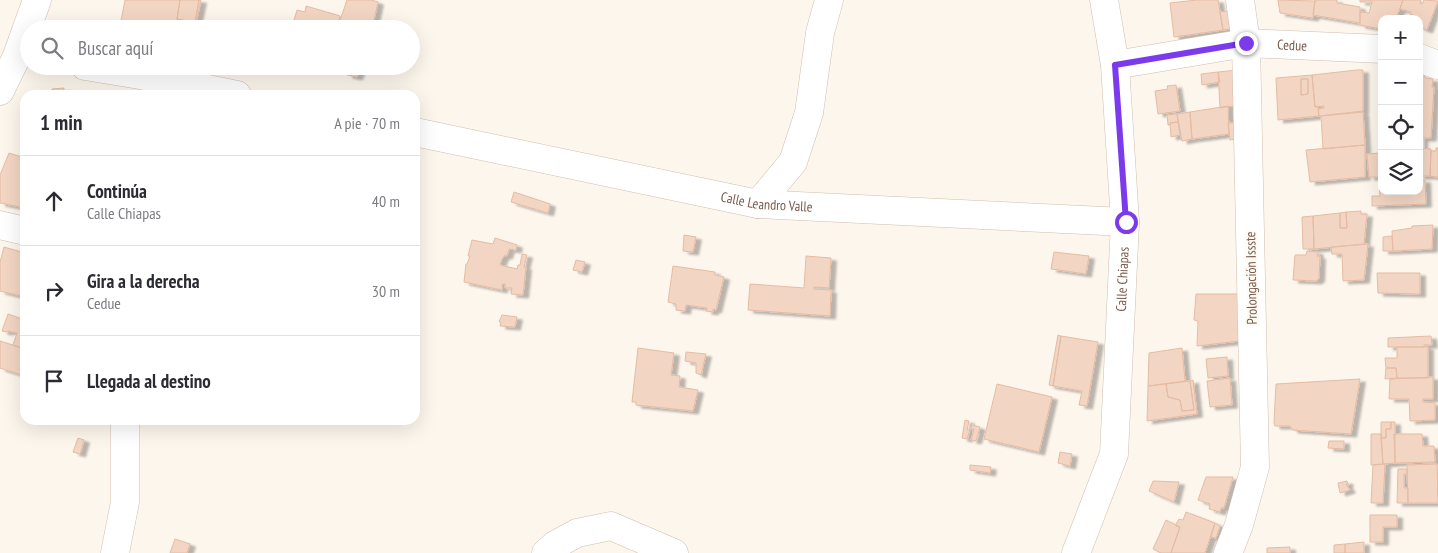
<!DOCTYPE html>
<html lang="es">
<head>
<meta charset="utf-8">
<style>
  :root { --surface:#fff; --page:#f2f2f3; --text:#2b2b33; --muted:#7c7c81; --line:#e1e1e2 }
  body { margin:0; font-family:"PT Sans Narrow",sans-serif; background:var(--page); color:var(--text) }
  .controls { position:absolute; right:15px; top:15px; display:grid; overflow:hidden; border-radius:10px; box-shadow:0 5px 20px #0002 }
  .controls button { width:45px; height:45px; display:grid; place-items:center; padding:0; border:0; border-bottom:1px solid var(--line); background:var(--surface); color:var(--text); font:25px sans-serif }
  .stop { position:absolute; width:15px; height:15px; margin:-11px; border:4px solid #7c3aed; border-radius:50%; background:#fff }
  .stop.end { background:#7c3aed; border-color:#fff; box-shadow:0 1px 5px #0008 }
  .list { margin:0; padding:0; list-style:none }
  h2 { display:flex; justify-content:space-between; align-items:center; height:65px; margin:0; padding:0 20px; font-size:21px }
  h2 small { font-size:16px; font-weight:400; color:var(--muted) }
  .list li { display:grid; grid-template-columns:32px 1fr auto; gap:15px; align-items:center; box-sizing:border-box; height:90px; padding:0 20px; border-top:1px solid var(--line) }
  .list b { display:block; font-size:19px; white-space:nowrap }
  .list p { margin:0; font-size:16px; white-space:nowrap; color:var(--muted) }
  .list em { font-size:16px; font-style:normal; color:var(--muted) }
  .icon { flex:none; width:28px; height:28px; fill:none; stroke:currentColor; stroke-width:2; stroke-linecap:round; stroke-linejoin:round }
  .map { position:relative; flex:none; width:1438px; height:553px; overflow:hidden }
  .search { position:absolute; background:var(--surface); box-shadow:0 5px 20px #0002; left:20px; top:20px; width:400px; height:55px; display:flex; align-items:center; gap:12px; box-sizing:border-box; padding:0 18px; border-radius:28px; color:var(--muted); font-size:19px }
  .panel { position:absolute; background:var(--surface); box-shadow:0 5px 20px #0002; left:20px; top:90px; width:400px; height:335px; border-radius:15px }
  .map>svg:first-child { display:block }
</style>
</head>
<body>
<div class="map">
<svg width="1438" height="553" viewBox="0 0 1438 553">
  <defs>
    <filter id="shadow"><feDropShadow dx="5.5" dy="3" stdDeviation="1" flood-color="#0004"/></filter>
  </defs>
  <rect width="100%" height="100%" fill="#fdf6ec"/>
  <path fill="#f3d5c3" stroke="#e6bba3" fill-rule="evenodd" filter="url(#shadow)" d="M125,0H180L177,19L195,23L199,0H201L195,29H149L140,27L141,25L121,21Z
    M180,0H199L195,23L177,19Z
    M347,0H372L378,2L372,29H337Z
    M1197,0H1218L1223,30L1174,37L1170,3Z
    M1278,0L1315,1L1313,18L1280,13Z
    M1315,0H1337V3L1360,7V23L1313,15Z
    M1360,0H1403L1396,19H1382V29L1360,25V12L1369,13L1372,2H1360Z
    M1403,0H1421L1420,3L1422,4L1424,0L1438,1L1427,30L1419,27V19H1415L1416,16L1410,14L1411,12L1400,9Z
    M306,6L340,16L337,29H298L292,27L297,10L305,12Z
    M1236,10L1238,28L1223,30L1220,12Z
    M342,66H361L357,77L347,75L349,69Z
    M1238,70L1239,105L1220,108L1218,72Z
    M1357,70H1363V111L1319,116L1318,109L1324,108V106L1315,107L1312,75Z
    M1218,72L1220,82L1202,85L1201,74Z
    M1312,75L1315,107L1318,106L1319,116L1278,120L1276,78ZM1301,79H1308V94L1301,95Z
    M1419,75L1425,76V78L1433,79L1432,87H1434L1431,138H1422V148H1419Z
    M1301,79H1308V94L1301,95Z
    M1176,85L1180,111L1158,114L1155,91L1168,89L1167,86Z
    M64,88L63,95H52V89Z
    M1228,106L1229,134L1192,139L1190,112Z
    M1190,112L1192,139L1182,141L1177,114Z
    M1363,112L1365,145L1323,149L1321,116Z
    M1177,114L1178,122L1170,123V125H1168L1167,115Z
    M1178,122L1180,135L1171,137L1170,123Z
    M1228,123H1239L1240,138L1230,140Z
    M1379,140H1382V177H1369L1367,154L1379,153Z
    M1365,145V177L1310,182L1306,150Z
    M1419,148L1431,149L1430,176H1419Z
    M1436,148H1438V177L1430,176L1431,151H1436Z
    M9,153L25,158V208L0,203V175Z
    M1419,180H1425L1426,204L1372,206V196H1380L1379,182H1382V191H1419Z
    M514,192L550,204L548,213L511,202Z
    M1361,211V214H1367L1364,244L1314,249L1313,216L1340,213V228H1347L1346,212Z
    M1346,212L1347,228H1340V213Z
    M1313,216L1314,249H1303L1302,217Z
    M1433,225L1432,249L1393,251L1392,231L1412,228V226Z
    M684,235L696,237L693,252L683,251Z
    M1392,236L1393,251H1383V237Z
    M495,238L517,245L516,250L509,249L507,256L505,255L502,259L500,265L517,269L518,265H520L522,254L527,255L524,267H526L523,295L511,294L512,288H505V284H502V290L464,282L466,264H467L470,256H468L472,240L493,244Z
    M1368,244L1364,280L1343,281L1342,254H1332L1331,247Z
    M4,247L25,253V297L0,291V262Z
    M1307,251L1318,252L1317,256H1320L1319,279L1316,281L1293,280L1295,255H1306Z
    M1054,252L1089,256L1086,274L1051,269Z
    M806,256L831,258L829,288L814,287V289L831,290L830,316L748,310L750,284L804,288Z
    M576,260L585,262L582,272L573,270Z
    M673,266L715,272V275L724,277L716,310L713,309V312L706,311L707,308L686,305L685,311L676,310V304L668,302Z
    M1377,273H1420V294L1378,293Z
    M1196,294H1240L1239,341L1197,346L1198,321L1194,320Z
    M8,314L25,320V349L13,345L17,333L8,331L6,332L2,331Z
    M502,315L517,317L515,327L500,326L501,322H499Z
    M1058,335L1061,336L1053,386L1049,385Z
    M1061,336L1098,342L1087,406L1079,405L1082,391L1053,386Z
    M1431,336L1432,345H1424V347H1388V338Z
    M0,341L25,349V376L0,368Z
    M1397,347H1428V378H1397L1396,368H1386L1385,358H1397Z
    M638,348L674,353L671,375L680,376L679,387L698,390L693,411L636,405V402H632Z
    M1182,348L1185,381L1148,386L1149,353Z
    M686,352L706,354L701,375L696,373V363L685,361Z
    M1227,357L1228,376L1208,378L1206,359Z
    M1386,368H1396L1397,378L1385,379Z
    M1433,377V399H1423V402L1435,403V420L1410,421L1409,399H1389L1390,379Z
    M1230,378L1232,405L1210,407L1207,381Z
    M1360,379L1351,434L1293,430L1290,426H1275L1274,423L1276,384Z
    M1193,380L1197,414L1147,421L1148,386L1166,384L1168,397L1180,400L1182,411L1194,410L1190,381Z
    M1190,381L1194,410L1182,411L1180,400L1168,397L1166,384Z
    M997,384L1052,397L1039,452L984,439Z
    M965,420L969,421L967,430H970L967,439L962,438Z
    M1381,422H1391V429H1386V438H1381Z
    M1391,422H1395V463L1383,464L1381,438H1386V429H1391Z
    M972,425L980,427L976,441L971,440L974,429H971Z
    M1371,434H1381L1383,464L1371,465Z
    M1394,434H1422L1423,446H1434L1435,462L1395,463Z
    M78,438L84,440L80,454L73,452Z
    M1329,441H1344V449L1328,448Z
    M1060,452L1072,454L1070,466L1058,463Z
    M1385,464L1383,503H1371L1373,465Z
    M1437,464L1438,503H1408L1407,465Z
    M970,465L991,467L990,473L970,470Z
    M1398,469H1407V474H1404V488H1408V503H1397Z
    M1206,477H1233L1224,508H1221L1220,512L1209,509L1210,504L1198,500Z
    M1153,481L1179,482L1174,502L1149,491Z
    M1347,481L1348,484H1346L1350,490L1340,493L1338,483Z
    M1186,512L1215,523L1205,553H1171L1180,527L1176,526V524L1179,519L1183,520Z
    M1370,515H1397V527H1383V542H1370Z
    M1166,520L1180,527L1171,553H1161L1153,549Z
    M1215,523L1220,526L1216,538L1211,537Z
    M175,539L190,544L187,553H170Z
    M1364,542V553H1345V544Z
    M1345,544V553H1334V545Z
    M1290,547V553H1267V548Z"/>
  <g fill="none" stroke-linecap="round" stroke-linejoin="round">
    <g stroke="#d1beb0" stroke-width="29">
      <g id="minor">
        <path d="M1419,58L1438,65"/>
        <path id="s1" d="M1115,65L1246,43L1382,49"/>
        <path d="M85,66L140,75L237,95"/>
        <path d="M0,91L17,56L37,0"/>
        <path id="s2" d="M415,132L758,204L1125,222"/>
        <path d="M758,204L793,162L809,113L820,33L829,0"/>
        <path d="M0,225L25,231"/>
        <path d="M115,553L125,502V420"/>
        <path d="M546,553L555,545L577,533L611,526L674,553"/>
        <path id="s3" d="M1076,553L1114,454L1125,222L1115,65L1104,0"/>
        <path d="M1228,553L1239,525L1255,467L1246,43L1240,0"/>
      </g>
    </g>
    <use href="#minor" stroke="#fff" stroke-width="28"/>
  </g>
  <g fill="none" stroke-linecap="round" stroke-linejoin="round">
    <path stroke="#7c3aed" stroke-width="6" d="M1126,222L1115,65L1246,43"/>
  </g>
  <g text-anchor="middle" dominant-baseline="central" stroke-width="4.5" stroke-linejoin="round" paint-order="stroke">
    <g font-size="14" fill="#7a5c4d" stroke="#fffaf3">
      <text stroke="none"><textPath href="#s1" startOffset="179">Cedue</textPath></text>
      <text stroke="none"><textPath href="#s2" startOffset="359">Calle Leandro Valle</textPath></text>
      <text transform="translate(1251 278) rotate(-91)">Prolongación Issste</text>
      <text stroke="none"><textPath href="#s3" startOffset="281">Calle Chiapas</textPath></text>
    </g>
  </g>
</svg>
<div class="controls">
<button>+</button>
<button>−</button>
<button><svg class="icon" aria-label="locate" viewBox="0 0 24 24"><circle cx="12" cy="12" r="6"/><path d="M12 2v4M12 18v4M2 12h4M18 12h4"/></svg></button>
<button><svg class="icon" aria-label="layers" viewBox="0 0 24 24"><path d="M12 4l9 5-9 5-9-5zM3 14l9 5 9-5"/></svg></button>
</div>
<div class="stop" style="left:1126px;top:222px"></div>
<div class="stop end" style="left:1246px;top:43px"></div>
<div class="search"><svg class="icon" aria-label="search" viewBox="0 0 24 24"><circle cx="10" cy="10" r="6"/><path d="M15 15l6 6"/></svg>Buscar aquí</div>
<section class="panel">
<h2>1 min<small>A pie · 70 m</small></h2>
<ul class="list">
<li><svg class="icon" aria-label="ahead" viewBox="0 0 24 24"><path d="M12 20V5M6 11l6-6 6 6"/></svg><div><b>Continúa</b><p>Calle Chiapas</p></div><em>40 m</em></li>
<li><svg class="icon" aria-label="right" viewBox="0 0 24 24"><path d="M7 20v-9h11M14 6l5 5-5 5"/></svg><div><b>Gira a la derecha</b><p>Cedue</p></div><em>30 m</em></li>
<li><svg class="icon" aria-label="arrive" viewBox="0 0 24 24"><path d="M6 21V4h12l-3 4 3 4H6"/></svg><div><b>Llegada al destino</b></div></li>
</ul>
</section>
</div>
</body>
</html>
